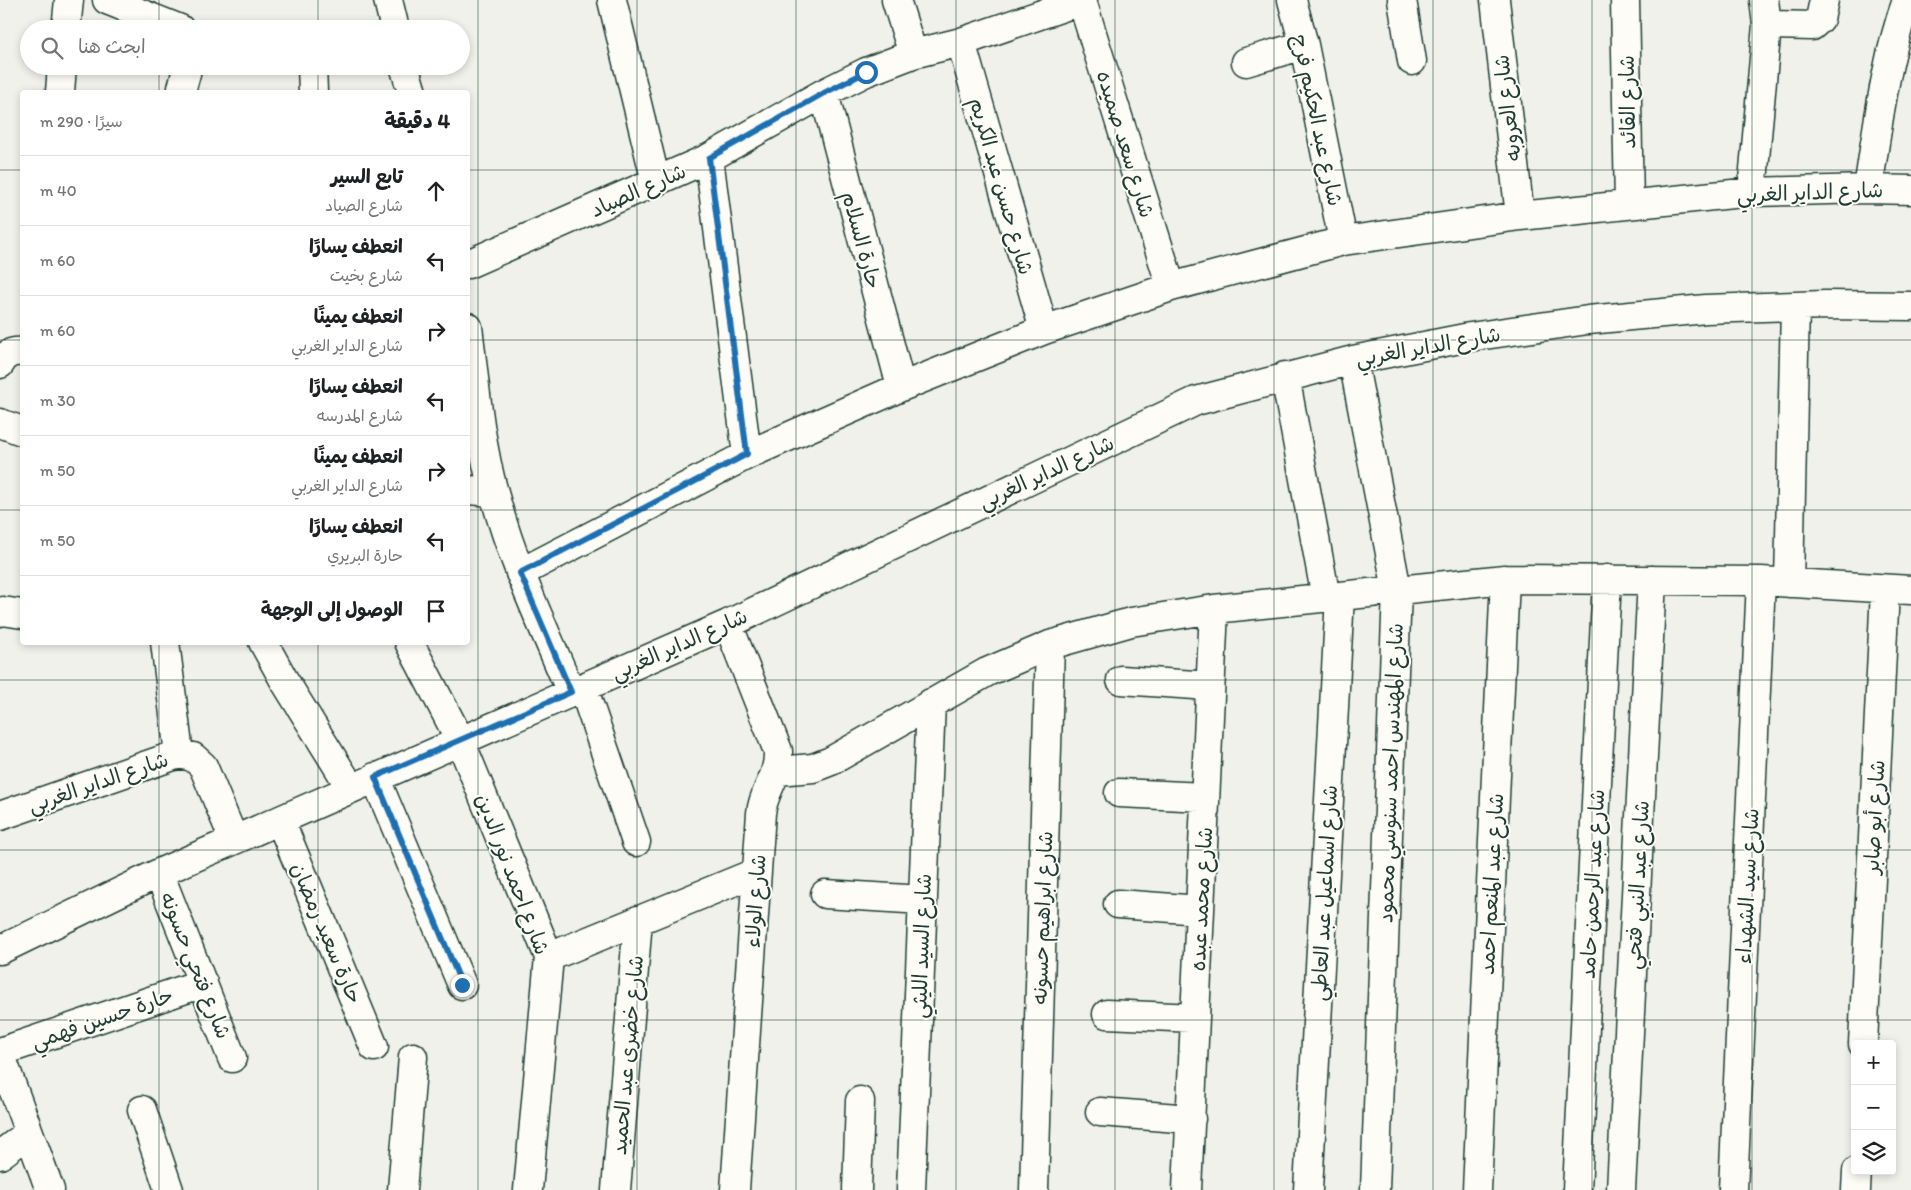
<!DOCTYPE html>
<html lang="ar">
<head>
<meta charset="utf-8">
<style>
  :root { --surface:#fff; --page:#f2f2f2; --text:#202124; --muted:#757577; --line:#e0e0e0 }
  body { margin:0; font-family:Itim,"Playpen Sans Arabic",sans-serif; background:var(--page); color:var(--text); direction:rtl }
  .controls { position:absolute; right:15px; bottom:15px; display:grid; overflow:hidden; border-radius:5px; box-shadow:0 2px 8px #0003 }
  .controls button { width:45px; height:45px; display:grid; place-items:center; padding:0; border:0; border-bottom:1px solid var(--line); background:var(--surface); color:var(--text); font:25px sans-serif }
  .stop { position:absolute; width:15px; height:15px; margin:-11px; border:4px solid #1f6fb2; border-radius:50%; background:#fff }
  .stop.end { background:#1f6fb2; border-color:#fff; box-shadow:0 1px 5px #0008 }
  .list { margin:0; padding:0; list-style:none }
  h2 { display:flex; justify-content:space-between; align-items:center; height:65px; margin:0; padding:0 20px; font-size:21px }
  h2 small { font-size:16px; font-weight:400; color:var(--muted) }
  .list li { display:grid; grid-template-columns:32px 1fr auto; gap:15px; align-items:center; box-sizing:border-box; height:70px; padding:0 20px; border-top:1px solid var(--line) }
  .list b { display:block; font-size:19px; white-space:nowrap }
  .list p { margin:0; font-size:16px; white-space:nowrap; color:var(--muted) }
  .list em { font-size:16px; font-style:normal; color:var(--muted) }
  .icon { flex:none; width:28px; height:28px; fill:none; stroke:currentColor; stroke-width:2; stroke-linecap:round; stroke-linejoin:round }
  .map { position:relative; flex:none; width:1911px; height:1190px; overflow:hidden; direction:ltr }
  .search { position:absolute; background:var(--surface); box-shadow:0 2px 8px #0003; left:20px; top:20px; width:450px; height:55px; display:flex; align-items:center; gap:12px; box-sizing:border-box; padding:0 18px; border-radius:28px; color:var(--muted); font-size:19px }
  .panel { position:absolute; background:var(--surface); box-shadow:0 2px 8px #0003; left:20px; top:90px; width:450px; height:555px; border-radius:5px; direction:rtl }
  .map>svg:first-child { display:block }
</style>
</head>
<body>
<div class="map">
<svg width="1911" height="1190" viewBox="0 0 1911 1190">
  <rect width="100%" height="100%" fill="#f0f1eb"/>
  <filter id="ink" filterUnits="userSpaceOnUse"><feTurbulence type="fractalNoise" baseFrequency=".02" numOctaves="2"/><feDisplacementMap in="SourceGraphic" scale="10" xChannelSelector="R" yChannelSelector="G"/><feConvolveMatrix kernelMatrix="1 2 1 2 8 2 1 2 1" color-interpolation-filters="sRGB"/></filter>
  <g filter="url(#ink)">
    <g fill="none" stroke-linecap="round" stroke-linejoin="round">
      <g stroke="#1f3d34" stroke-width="31">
        <path id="minor" d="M107,0L180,29
          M388,0L395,29
          M612,0L656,182
          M896,0L913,54
          M1292,0L1304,45L1343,241
          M1402,0L1412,61
          M1495,0L1520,216
          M1625,0L1629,204
          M1082,1L1171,287
          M1767,25L1812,26L1820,19L1824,0
          M66,29L69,0
          M961,42L1044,330
          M1246,62L1304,45
          M312,66L313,92
          M404,66L412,92
          M182,88L188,66
          M60,92L62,66
          M824,93L901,387
          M709,158L747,455
          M1868,189C1878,125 1885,61 1907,0
          M1752,192L1767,25L1764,0
          M468,264L709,158L824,93L866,72L913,54L961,42L1083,0
          M468,327C475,383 479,439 494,493C512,562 543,626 571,692
          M1353,360L1397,590L1375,1190
          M0,364C6,354 11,351 22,352
          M1285,376L1326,598
          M0,423L22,431
          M468,490L494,492
          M520,573L747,455L901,387L1044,330L1171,287L1343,241L1520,216L1752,192L1868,189L1911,190
          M1789,583L1795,306
          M0,612L3,611L22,614
          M728,624L778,751C779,778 764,788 761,813L735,1190
          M165,642L179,754
          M263,642L284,680L351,788
          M409,642L460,740L549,957L528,1190
          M1121,680L1210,686
          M583,687L636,842
          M777,771L813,768L831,761L987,672L1050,645L1131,622L1214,609L1505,579L1761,581L1911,590
          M375,777L462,985
          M1119,793L1205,797
          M0,816L179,754L193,757L203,766L234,840
          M280,820L374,1047
          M159,873L232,1058
          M825,894L923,900
          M1118,904L1200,910
          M0,950L159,873L728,624L1196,401L1353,360L1470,337L1588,320L1706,309L1825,305L1911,306
          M549,957L757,872
          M1107,1014L1195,1018
          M1863,1044L1885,590
          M0,1052L203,983
          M0,1053L50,1190
          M142,1110L169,1190
          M1100,1112L1191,1119
          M0,1155L29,1133
          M402,1190L413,1057
          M616,1190L638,920
          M857,1190L860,1101
          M911,1190L931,703
          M1034,1190L1050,645
          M1187,1190L1214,609
          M1308,1190L1340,596
          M1477,1190L1505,579
          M1577,1190L1607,579
          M1621,1190L1652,580
          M1733,1190L1761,581
          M1856,1190L1857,1171"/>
      </g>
      <use href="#minor" stroke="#fdfcf7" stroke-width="28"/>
    </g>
  </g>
  <g fill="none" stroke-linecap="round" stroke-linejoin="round" filter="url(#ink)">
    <path stroke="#1f6fb2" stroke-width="6" d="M462,985L375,777L571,692L520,573L747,454L709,158L824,93L866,72"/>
  </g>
  <path fill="none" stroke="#1f3d34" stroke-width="1" stroke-opacity="0.55" d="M159,0V29M318,0V29M478,0V1190M637,0V1190M796,0V1190M956,0V1190M1115,0V1190M1274,0V1190M1433,0V1190M1592,0V1190M1752,0V1190M159,66V92M318,66V92M0,170H22M468,170H1911M0,340H22M468,340H1911M0,510H22M468,510H1911M159,642V1190M318,642V1190M0,680H1911M0,850H1911M0,1020H1911"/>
  <g text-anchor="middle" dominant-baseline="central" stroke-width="4" stroke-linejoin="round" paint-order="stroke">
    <g font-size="21" fill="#1f3d34" stroke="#fdfcf7">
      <text transform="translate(1627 102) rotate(-91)">شارع القائد</text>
      <text transform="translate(1507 108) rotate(-97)">شارع العروبه</text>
      <text transform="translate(1318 120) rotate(78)">شارع عبد الحكيم فرج</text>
      <text transform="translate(1126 144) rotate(73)">شارع سعد صميده</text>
      <text transform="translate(1002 186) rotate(74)">شارع حسن عبد الكريم</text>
      <text transform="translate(638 190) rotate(-24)">شارع الصياد</text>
      <text transform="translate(1810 192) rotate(-2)">شارع الداير الغربي</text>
      <text transform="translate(862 240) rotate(75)">حارة السلام</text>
      <text transform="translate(1428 346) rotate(-10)">شارع الداير الغربي</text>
      <text transform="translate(1046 472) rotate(-25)">شارع الداير الغربي</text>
      <text transform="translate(679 644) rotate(-24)">شارع الداير الغربي</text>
      <text transform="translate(1390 773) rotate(-88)">شارع المهندس احمد سنوسي محمود</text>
      <text transform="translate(98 782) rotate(-19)">شارع الداير الغربي</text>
      <text transform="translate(1874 817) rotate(-87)">شارع أبو صابر</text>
      <text transform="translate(513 874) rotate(69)">شارع احمد نور الدين</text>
      <text transform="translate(1491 884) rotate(-87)">شارع عبد المنعم احمد</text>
      <text transform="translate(1592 884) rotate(-87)">شارع عبد الرحمن حامد</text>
      <text transform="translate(1637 885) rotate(-87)">شارع عبد النبي فتحي</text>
      <text transform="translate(1747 886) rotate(-87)">شارع سيد الشهداء</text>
      <text transform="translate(1324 893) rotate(-87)">شارع اسماعيل عبد العاطي</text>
      <text transform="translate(1201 899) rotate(-87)">شارع محمد عبده</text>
      <text transform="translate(755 901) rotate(-86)">شارع الولاء</text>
      <text transform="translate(1042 918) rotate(-88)">شارع ابراهيم حسونه</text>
      <text transform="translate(327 933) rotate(67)">حارة سعيد رمضان</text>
      <text transform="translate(921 946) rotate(-88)">شارع السيد الليثي</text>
      <text transform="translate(196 965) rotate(68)">شارع فتحي حسونه</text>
      <text transform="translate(102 1018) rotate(-19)">حارة حسين فهمي</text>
      <text transform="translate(627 1055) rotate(-85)">شارع خضرى عبد الحميد</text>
    </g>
  </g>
</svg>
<div class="controls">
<button>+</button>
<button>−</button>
<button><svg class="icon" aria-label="layers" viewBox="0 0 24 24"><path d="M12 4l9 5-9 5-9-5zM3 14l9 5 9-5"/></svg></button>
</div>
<div class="stop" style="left:866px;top:72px"></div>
<div class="stop end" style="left:462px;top:985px"></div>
<div class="search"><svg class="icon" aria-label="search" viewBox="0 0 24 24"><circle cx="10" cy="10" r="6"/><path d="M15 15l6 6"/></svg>ابحث هنا</div>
<section class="panel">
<h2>4 دقيقة<small>سيرًا · 290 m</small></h2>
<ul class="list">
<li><svg class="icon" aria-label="ahead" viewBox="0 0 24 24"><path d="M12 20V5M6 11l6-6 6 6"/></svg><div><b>تابع السير</b><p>شارع الصياد</p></div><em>40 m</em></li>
<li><svg class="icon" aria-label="left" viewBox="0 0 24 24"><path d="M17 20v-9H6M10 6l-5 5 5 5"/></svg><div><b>انعطف يسارًا</b><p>شارع بخيت</p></div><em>60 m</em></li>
<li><svg class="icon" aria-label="right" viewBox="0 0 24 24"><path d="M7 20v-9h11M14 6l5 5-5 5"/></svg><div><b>انعطف يمينًا</b><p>شارع الداير الغربي</p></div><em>60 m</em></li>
<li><svg class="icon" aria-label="left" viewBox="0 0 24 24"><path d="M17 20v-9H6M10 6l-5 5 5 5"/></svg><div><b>انعطف يسارًا</b><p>شارع المدرسه</p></div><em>30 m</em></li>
<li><svg class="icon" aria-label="right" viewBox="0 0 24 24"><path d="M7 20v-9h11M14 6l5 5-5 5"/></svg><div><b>انعطف يمينًا</b><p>شارع الداير الغربي</p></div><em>50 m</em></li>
<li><svg class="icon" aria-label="left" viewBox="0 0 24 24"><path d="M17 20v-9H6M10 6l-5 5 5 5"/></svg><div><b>انعطف يسارًا</b><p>حارة البريري</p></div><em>50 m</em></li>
<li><svg class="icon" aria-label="arrive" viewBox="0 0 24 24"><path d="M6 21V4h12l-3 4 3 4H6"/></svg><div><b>الوصول إلى الوجهة</b></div></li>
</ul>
</section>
</div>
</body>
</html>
